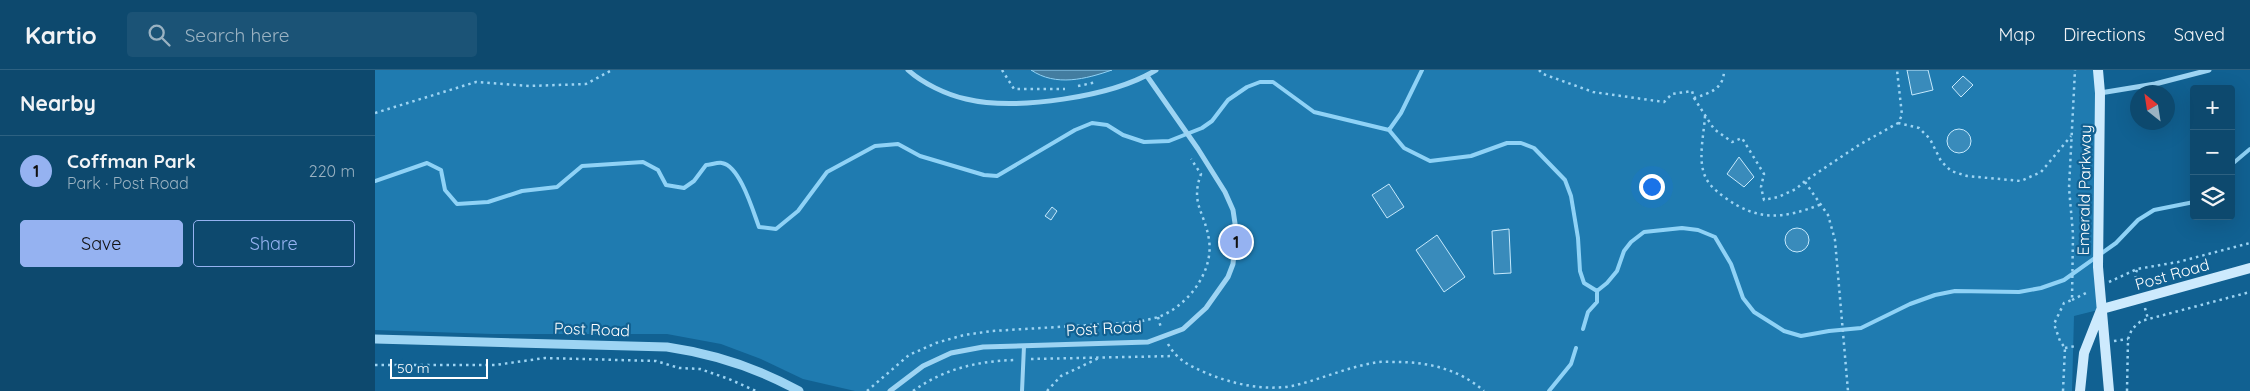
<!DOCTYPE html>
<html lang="en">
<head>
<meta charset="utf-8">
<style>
  :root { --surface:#0d496e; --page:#1b5376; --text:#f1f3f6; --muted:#9ab2c2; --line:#2d6181; --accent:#95b2f1 }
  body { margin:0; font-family:Quicksand,sans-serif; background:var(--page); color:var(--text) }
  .controls { position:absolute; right:15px; top:15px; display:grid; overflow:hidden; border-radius:5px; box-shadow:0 5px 20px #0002 }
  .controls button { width:45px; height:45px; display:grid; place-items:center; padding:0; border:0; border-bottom:1px solid var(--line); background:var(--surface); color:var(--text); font:25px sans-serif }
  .compass { position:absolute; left:1755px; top:15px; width:45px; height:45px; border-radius:50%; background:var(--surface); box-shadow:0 5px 20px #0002; rotate:330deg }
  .scale { position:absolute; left:15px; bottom:12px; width:98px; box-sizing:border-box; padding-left:5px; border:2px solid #fff; border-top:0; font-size:14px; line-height:18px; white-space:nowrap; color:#fff; -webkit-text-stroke:4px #116192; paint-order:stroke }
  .you { position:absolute; left:1276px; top:116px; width:18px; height:18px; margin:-12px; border:4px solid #fff; border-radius:50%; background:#1a73e8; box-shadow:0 0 0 8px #1a73e833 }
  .badge { display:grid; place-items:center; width:32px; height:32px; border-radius:50%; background:var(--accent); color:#111; font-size:16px; font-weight:700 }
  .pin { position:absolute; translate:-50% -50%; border:2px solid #fff; box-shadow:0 1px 5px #0006 }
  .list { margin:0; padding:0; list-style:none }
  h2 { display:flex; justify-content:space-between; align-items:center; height:65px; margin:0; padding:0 20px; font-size:21px }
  h2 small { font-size:16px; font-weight:400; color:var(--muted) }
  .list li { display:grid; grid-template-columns:32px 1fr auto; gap:15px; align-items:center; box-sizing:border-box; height:70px; padding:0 20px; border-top:1px solid var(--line) }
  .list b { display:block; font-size:19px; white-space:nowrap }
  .list p { margin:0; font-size:16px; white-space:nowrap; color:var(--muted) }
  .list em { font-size:16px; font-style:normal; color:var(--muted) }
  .actions { display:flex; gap:10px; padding:15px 20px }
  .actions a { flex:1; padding:11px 0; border:1px solid var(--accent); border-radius:5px; text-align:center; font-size:18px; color:var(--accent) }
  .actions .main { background:var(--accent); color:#111 }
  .icon { flex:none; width:28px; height:28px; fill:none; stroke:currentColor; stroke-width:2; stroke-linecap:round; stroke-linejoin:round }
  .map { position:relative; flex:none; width:1875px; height:321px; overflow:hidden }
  header { display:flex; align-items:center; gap:30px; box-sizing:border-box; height:70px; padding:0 25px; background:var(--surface); border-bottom:1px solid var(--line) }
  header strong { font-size:24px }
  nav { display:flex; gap:28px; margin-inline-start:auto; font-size:18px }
  .search { width:350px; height:45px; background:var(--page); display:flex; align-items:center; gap:12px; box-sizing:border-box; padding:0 18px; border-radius:5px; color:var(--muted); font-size:19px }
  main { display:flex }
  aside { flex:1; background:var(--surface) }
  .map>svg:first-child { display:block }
</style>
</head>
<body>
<header>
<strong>Kartio</strong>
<div class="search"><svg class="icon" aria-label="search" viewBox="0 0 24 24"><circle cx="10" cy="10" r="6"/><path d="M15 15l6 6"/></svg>Search here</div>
<nav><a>Map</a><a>Directions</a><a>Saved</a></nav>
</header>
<main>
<aside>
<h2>Nearby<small></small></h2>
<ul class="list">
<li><span class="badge">1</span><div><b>Coffman Park</b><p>Park · Post Road</p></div><em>220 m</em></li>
</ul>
<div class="actions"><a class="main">Save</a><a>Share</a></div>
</aside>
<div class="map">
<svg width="1875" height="321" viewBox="0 0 1875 321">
  <rect width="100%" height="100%" fill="#116192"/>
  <path fill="#1f7bb0" d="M0,0H1723L1727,239L1699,246L1697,321H480L428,309L386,289L346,274L292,264H117L0,260Z"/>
  <path fill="#437da0" stroke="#8fd2f6" d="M656,0H737C711,9 681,17 656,0Z"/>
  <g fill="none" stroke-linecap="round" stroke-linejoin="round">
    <path stroke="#8fd2f6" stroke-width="4" d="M1014,60L1026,43L1047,0
      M1856,95L1875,79
      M0,111L52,93L66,100L70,120L82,134L113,132L147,121L182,117L207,96L268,92L283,100L291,115L309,118L319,111L331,95C335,95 343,92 347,93C365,96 378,141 384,157L401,159L423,141L452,102L500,76L523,74L545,86L609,105L622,106L700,60L717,53L732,55L748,65L769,72L794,71L827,58L837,51L853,30L872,17L885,12H898L939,42L1014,60L1029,78L1055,91L1096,86L1132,73H1146L1159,78L1190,110L1196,126L1203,168L1205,201L1209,213L1222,221L1232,213L1242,201L1249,181L1256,172L1269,162L1307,158L1323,160L1340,167L1356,194L1368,228L1379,242L1409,261L1426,266L1454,261L1486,258L1535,234L1560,225L1580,221L1644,222L1666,218L1689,210L1741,173L1763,150L1779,140L1819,132
      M1208,259L1213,242L1222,232V221
      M1174,321L1196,294L1201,278"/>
  </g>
  <path fill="#398bbb" stroke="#c5e9fd" d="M1532,0H1553L1558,20L1537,25Z
    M1588,6L1598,15L1586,27L1577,17Z
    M1572 71a12 12 0 1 1 24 0a12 12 0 1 1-24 0Z
    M1364,87L1379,107L1369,117L1352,104Z
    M1014,114L1029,137L1012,148L997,125Z
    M677,137L682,141L676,150L670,146Z
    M1410 170a12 12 0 1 1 24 0a12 12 0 1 1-24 0Z
    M1134,159L1136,203L1119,204L1117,161Z
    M1062,165L1090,207L1069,222L1041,180Z"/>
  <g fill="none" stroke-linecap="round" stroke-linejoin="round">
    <path stroke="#9dd4f3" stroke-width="2.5" stroke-dasharray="2.5 4" stroke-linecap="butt" d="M627,0L639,19H690
      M1164,0L1168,4L1218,22L1289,32L1297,24L1317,21L1319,28C1335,23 1349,19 1349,0
      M703,16L722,12
      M1319,28L1339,59L1357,72L1367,68L1389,104L1386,117L1389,130L1403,127L1421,119L1430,111L1484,75L1523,53L1527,45L1522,0
      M0,43L101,12L154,16L211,14L237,0
      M1330,46C1329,63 1324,84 1328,100C1331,113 1339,119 1349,127C1384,152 1408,149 1447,134
      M1523,53L1544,58L1555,69L1566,91L1576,101L1592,106L1646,111L1666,102L1696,66
      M1430,112L1453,145L1460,170L1473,321
      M1762,200L1760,205L1764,218
      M1734,212L1762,199L1803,192L1875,173
      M1697,230L1713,222
      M1770,238L1773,249
      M783,247L786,258
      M1739,271L1753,269
      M793,274C802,290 815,296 831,303C858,314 888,321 917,316C944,310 970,298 998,293C1005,291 1013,292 1021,292C1053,292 1084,299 1109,321
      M1690,278L1701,276
      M656,289L799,286
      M0,295H120L170,288L281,291L304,298L325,299L354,309L381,321
      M492,321L534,285L561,273L589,265L617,261L764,252C770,250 777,249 783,247C812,237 839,202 834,170C830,142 815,134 826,104L816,89
      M538,321C569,299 602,291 640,290
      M672,321L686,306L724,288
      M1688,321L1690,278L1685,271L1679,254L1689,233L1697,230L1698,164L1694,118L1700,0
      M1752,321L1753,269L1757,259L1766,251L1875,222"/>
    <path stroke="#9dd4f3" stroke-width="4" d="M647,321L649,276"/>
    <path stroke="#9dd4f3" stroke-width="5" d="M533,0C547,13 572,25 591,29C641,41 737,27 781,0
      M1725,23L1780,14L1834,0
      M515,321L548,296L576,283L608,277L773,272L808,259L831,238L853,207L858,194L861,160L858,140L850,122L823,79L772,6"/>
    <path stroke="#9dd4f3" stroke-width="9" d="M0,269L292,277C340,284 381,297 424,321"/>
    <path stroke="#cdeafd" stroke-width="10" d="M1723,0L1725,23L1723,197L1734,321
      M1727,239L1875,198
      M1705,321L1709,283L1726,240"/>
  </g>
  <g text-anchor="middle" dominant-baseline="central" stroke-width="4.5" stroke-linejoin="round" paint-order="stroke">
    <g font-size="16" fill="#fff" stroke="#116192">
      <text transform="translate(1709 120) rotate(-89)">Emerald Parkway</text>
      <text transform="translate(1797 204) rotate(-16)">Post Road</text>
      <text transform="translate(729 258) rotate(-3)">Post Road</text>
      <text transform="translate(217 259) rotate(2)">Post Road</text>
    </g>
  </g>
</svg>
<div class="controls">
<button>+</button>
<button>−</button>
<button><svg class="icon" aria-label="layers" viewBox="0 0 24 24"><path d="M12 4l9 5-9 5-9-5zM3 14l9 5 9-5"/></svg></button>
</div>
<svg class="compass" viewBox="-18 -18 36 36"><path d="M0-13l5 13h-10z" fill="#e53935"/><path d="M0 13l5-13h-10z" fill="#9ab2c2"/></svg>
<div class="scale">50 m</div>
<div class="you"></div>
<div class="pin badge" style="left:861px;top:172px">1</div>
</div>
</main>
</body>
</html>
